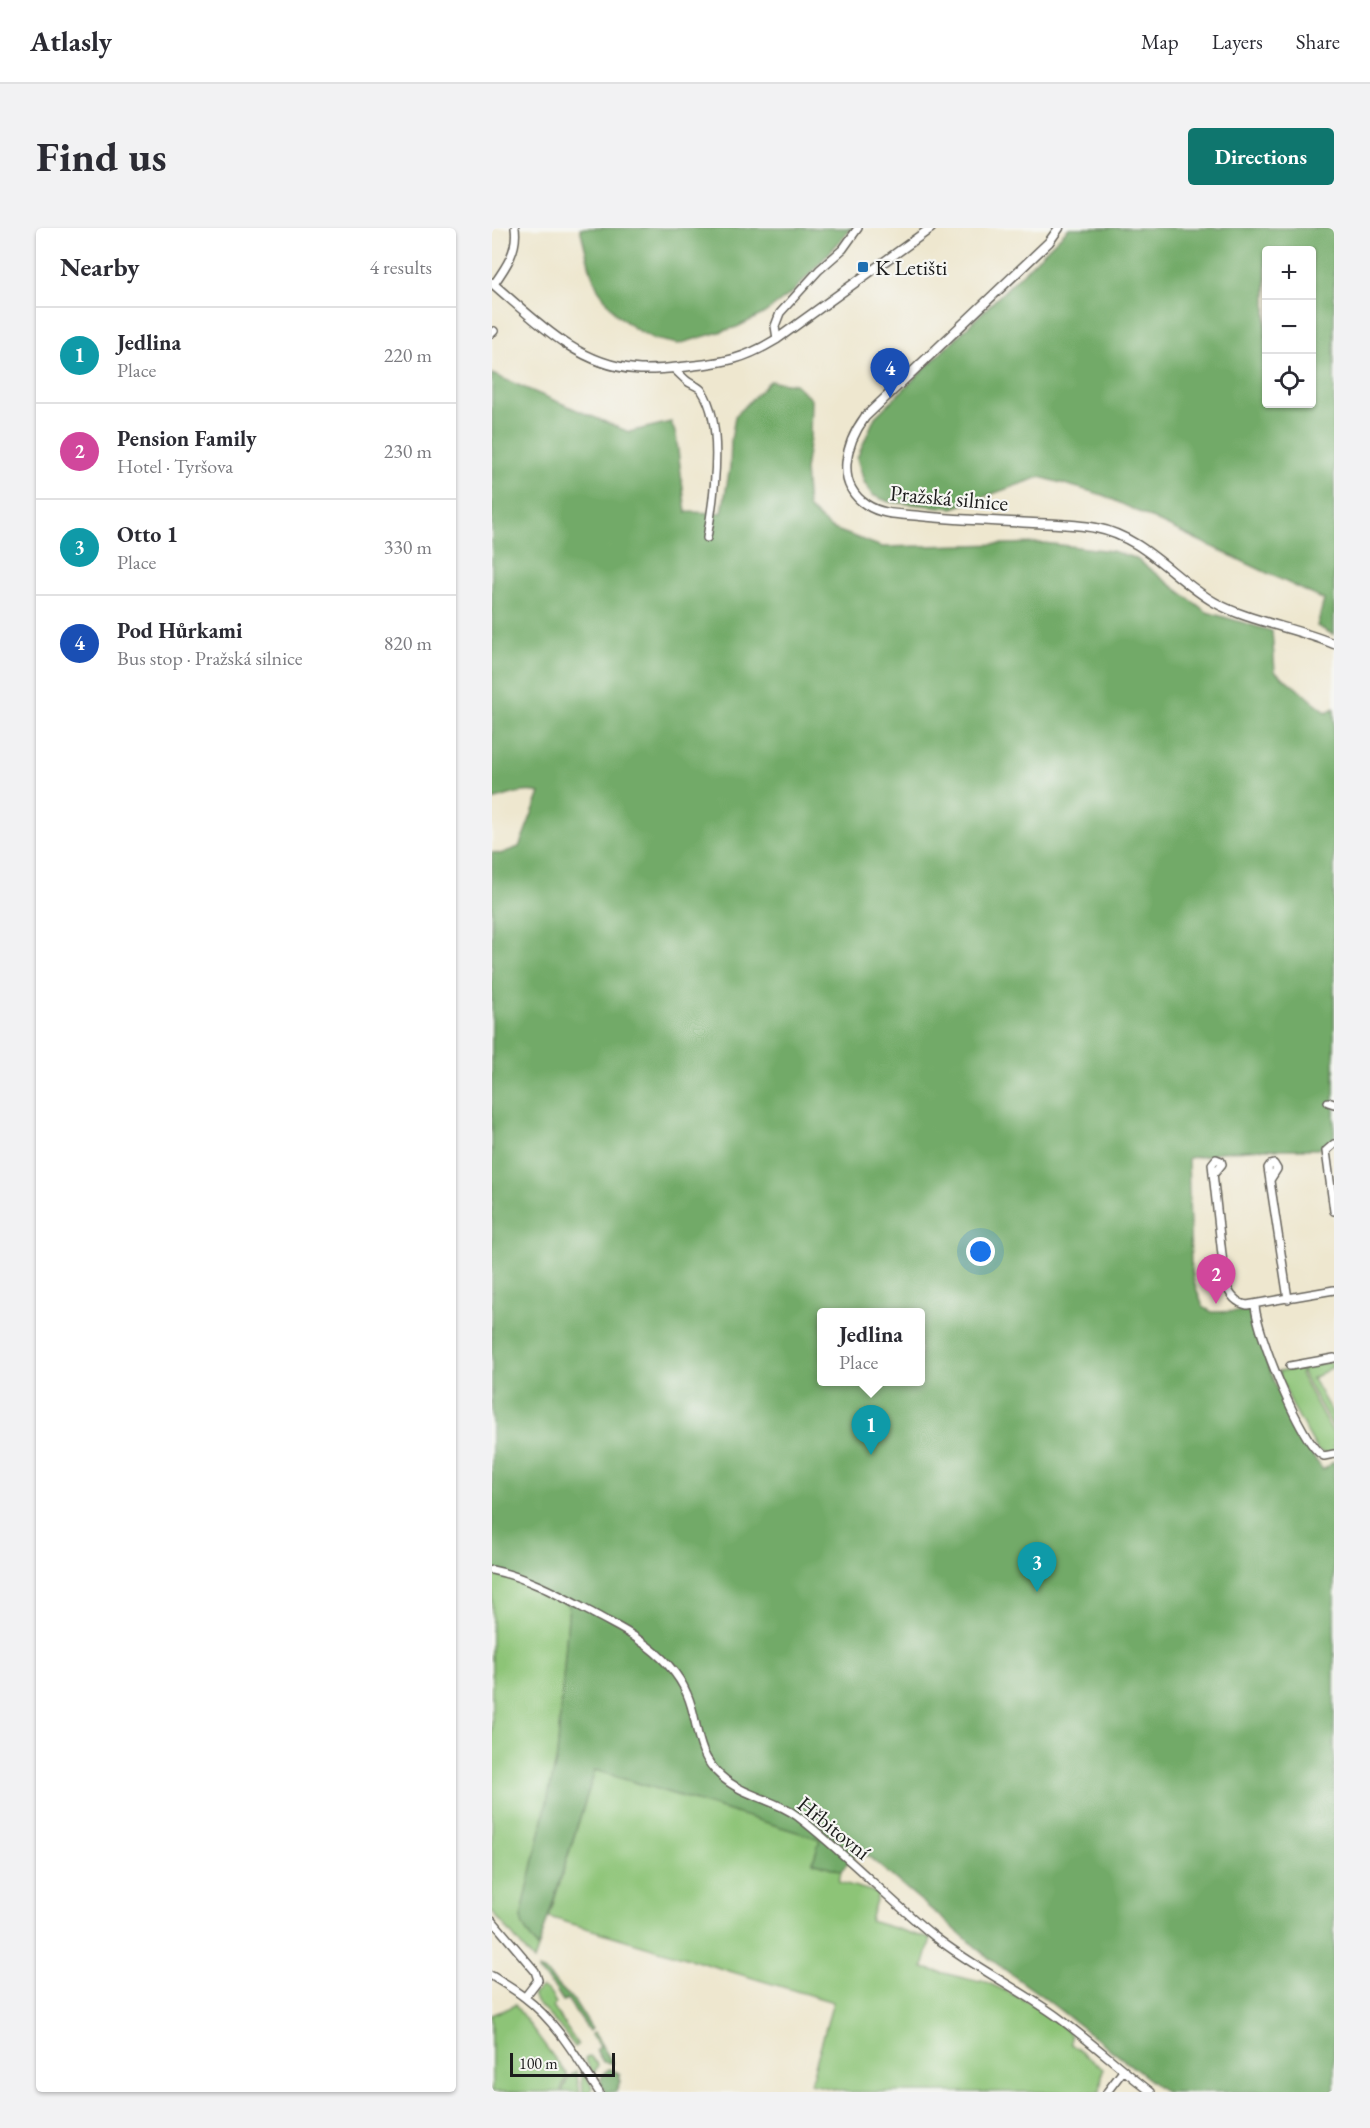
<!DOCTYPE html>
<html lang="en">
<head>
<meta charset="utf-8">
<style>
  :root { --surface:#fff; --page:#f2f2f3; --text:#2b2b33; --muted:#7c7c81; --line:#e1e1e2; --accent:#0f766e }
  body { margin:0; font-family:"EB Garamond",serif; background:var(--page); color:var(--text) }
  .controls { position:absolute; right:18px; top:18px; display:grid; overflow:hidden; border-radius:6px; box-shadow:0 2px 4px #0004 }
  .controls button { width:54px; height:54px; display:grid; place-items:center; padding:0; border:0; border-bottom:2px solid var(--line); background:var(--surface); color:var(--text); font:30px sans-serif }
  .scale { position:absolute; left:18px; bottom:15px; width:105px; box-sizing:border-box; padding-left:6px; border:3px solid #1c1c1c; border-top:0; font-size:16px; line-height:21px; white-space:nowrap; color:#1c1c1c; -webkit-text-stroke:4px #f6f6f2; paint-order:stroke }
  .you { position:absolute; left:489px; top:1024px; width:21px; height:21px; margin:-15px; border:4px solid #fff; border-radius:50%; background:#1a73e8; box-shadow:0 0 0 9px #1a73e833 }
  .badge { display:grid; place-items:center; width:39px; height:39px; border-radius:50%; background:var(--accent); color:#fff; font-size:20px; font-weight:700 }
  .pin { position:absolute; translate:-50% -50px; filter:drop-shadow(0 2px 3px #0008) }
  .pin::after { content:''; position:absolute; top:32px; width:21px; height:18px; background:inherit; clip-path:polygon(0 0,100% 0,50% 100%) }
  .popup { position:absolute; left:325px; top:1080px; width:108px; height:78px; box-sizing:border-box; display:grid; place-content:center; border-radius:6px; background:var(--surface); filter:drop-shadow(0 2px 4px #0005); font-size:20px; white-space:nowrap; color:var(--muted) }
  .popup b { font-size:22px; color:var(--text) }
  .popup::after { content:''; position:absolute; left:50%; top:100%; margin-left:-12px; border:12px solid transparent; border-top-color:var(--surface) }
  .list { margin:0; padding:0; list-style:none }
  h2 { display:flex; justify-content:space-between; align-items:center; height:78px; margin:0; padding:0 24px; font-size:26px }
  h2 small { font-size:20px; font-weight:400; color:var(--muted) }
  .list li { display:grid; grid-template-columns:39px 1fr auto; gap:18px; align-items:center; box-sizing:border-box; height:96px; padding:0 24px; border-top:2px solid var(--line) }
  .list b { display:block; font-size:22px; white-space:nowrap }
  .list p { margin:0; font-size:20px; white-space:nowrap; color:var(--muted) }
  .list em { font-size:20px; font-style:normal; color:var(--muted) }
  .icon { flex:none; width:33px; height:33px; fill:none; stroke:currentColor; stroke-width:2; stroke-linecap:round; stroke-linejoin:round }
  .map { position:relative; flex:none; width:842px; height:1864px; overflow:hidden; border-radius:6px }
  header { display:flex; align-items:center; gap:36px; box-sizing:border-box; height:84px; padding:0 30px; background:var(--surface); border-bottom:2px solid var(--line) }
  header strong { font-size:28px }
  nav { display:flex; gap:33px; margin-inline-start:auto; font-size:21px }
  .intro { display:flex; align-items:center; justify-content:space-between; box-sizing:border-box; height:144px; padding:0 36px }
  h1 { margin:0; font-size:42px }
  .button { padding:15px 27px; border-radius:6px; background:var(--accent); color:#fff; font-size:21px; font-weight:700 }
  main { display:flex; gap:36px; padding:0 36px }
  aside { flex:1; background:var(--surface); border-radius:6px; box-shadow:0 2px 4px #0004 }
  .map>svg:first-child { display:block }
</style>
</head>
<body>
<header>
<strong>Atlasly</strong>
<nav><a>Map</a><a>Layers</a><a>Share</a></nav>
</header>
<div class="intro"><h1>Find us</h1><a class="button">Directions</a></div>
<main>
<aside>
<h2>Nearby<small>4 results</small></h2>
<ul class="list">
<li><span class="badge" style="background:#0f9aa8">1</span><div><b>Jedlina</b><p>Place</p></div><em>220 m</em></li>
<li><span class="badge" style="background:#d1479c">2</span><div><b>Pension Family</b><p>Hotel · Tyršova</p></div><em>230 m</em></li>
<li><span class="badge" style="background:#0f9aa8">3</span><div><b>Otto 1</b><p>Place</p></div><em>330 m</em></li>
<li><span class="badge" style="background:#1a4fb4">4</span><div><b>Pod Hůrkami</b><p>Bus stop · Pražská silnice</p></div><em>820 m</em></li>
</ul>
</aside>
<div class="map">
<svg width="842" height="1864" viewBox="0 0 842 1864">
  <rect width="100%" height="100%" fill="#f6f6f2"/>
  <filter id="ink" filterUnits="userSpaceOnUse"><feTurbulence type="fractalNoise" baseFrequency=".0167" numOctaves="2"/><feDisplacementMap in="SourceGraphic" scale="12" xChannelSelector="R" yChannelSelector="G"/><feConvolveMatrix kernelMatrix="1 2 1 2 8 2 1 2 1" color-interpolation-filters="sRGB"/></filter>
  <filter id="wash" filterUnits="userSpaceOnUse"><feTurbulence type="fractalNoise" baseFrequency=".008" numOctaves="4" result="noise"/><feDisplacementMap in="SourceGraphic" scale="24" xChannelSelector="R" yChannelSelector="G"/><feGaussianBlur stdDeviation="1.35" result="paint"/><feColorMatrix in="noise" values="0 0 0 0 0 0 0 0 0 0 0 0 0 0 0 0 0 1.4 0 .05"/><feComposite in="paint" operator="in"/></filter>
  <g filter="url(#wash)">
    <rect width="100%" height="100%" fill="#eee7cf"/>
    <path fill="#8dc477" stroke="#54704a" stroke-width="1.5" d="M839,1134L841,1139L819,1151H821L842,1189V1201L810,1145L815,1137Z
      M812,1139L808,1146L842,1207V1224L836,1226L826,1223L800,1177L786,1144Z
      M0,1346L22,1352L77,1376L65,1529L29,1690L31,1698L46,1721L42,1733L0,1683Z
      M103,1542L328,1611L321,1634L349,1643L347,1654L386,1665L378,1693L439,1711L431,1740L488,1754L489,1752C522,1766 554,1780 579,1807V1816L611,1841L608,1864H355L318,1856L341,1774L57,1689Z
      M49,1760C57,1762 60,1768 64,1775L61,1779L86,1817L83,1819L67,1798L44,1774L41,1766Z
      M23,1777L75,1847L68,1864H0V1787Z
      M98,1828L106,1837L102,1846L93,1832L94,1829Z
      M89,1841L101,1860L97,1864H91Z
      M84,1843L88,1864H70L76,1850Z"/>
    <path fill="#72aa68" stroke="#476342" stroke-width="1.5" fill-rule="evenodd" d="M88,0H360L301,64L271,86L245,99L186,116L162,111L142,100L125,87L106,61L99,44Z
      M577,0H842V407L825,398L832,372L611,267L548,249L461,280L397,274L380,267L372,254L365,230L383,189ZM774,22H820V176H774Z
      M0,146L137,204L179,194L184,207L194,284L230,285L238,239L239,213L243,188L278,153L303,156L319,171L318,210L313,242L316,280L339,300L390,319L552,315L620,323L643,330L715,384L780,403L783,443L835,484L842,480V911L826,921H770L728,924L716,928L696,930L699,1037L702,1054L711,1079L720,1084L759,1083L762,1096L781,1151L801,1201L831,1242L842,1233V1864H673L551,1769L498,1731L377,1629L366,1624L349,1643L321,1634L328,1611L103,1542L46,1721L31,1698L29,1690L65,1529L77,1377L22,1352L0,1346V624L8,626L27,619L48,565C33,560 15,568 0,572ZM330,1084H428V1154H330Z
      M46,1741L52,1743L83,1774L100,1801L97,1803L75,1771L71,1773L62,1759L46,1743Z
      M102,1805L121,1835L111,1834L104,1822L108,1819L99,1807Z
      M119,1841L128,1846V1853L124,1864H113C107,1855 107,1844 119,1841Z"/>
  </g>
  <g filter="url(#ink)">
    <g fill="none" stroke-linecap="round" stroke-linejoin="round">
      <g stroke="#66635b" stroke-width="10">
        <path id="minor" d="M2,56C14,39 26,22 23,0
          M0,105L2,103
          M285,111L283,98L288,85L327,42L351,21L366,0
          M181,140C186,144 190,149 195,153C200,157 207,158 210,163C233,197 222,271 215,310
          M836,874L842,876
          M842,916L834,923L842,983
          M721,947L730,936L729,933L724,931L720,936L733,1054C737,1066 743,1075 755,1077L842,1062
          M778,952L785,941L782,936L778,937L776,940L796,1071
          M763,1076C763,1101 810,1219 832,1228L842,1226
          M798,1138L842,1130
          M0,1342C36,1349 72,1370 104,1387C118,1395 134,1402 147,1412C166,1425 186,1444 195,1466C208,1495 201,1523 229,1548C251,1568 282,1571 305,1588C353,1625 395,1670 442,1708C481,1739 526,1760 567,1790C598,1813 628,1840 659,1864
          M0,1692L43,1743L46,1752L33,1769
          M0,1748C11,1755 22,1761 32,1769C64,1793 85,1830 107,1864
          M615,1864L631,1843"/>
      </g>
      <g stroke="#66635b" stroke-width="11">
        <path id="tertiary" d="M567,0L557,14L373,189C354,215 342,256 375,277C390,287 410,286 428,288C466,292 503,293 541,295C562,296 584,296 604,300C652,309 682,351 722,374C755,393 805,400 842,416
          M0,55C42,91 85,137 143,141C161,143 180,140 198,138C235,134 252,131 285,111L439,0"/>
      </g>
      <use href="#minor" stroke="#fff" stroke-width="7"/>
      <use href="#tertiary" stroke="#fff" stroke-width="8"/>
    </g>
  </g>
  <rect fill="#1f6fb2" stroke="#f6f6f2" stroke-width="2" x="365" y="33" width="12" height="12" rx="3"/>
  <g text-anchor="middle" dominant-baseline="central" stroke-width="4.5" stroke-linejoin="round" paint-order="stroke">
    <g font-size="22" fill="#1c1c1c" stroke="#f6f6f2" text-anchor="start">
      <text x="383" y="39">K Letišti</text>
    </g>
    <g font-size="22" fill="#1c1c1c" stroke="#f6f6f2">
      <text transform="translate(457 270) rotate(5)">Pražská silnice</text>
      <text transform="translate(342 1600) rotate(39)">Hřbitovní</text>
    </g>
  </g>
</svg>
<div class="controls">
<button>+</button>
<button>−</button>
<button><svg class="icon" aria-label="locate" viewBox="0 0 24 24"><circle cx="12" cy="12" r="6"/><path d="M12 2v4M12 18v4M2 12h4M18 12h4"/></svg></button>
</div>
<div class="scale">100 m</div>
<div class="you"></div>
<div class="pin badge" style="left:379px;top:1227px;background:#0f9aa8">1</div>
<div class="popup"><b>Jedlina</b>Place</div>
<div class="pin badge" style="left:724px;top:1076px;background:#d1479c">2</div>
<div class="pin badge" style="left:545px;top:1364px;background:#0f9aa8">3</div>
<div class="pin badge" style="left:398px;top:170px;background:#1a4fb4">4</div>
</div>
</main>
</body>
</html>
